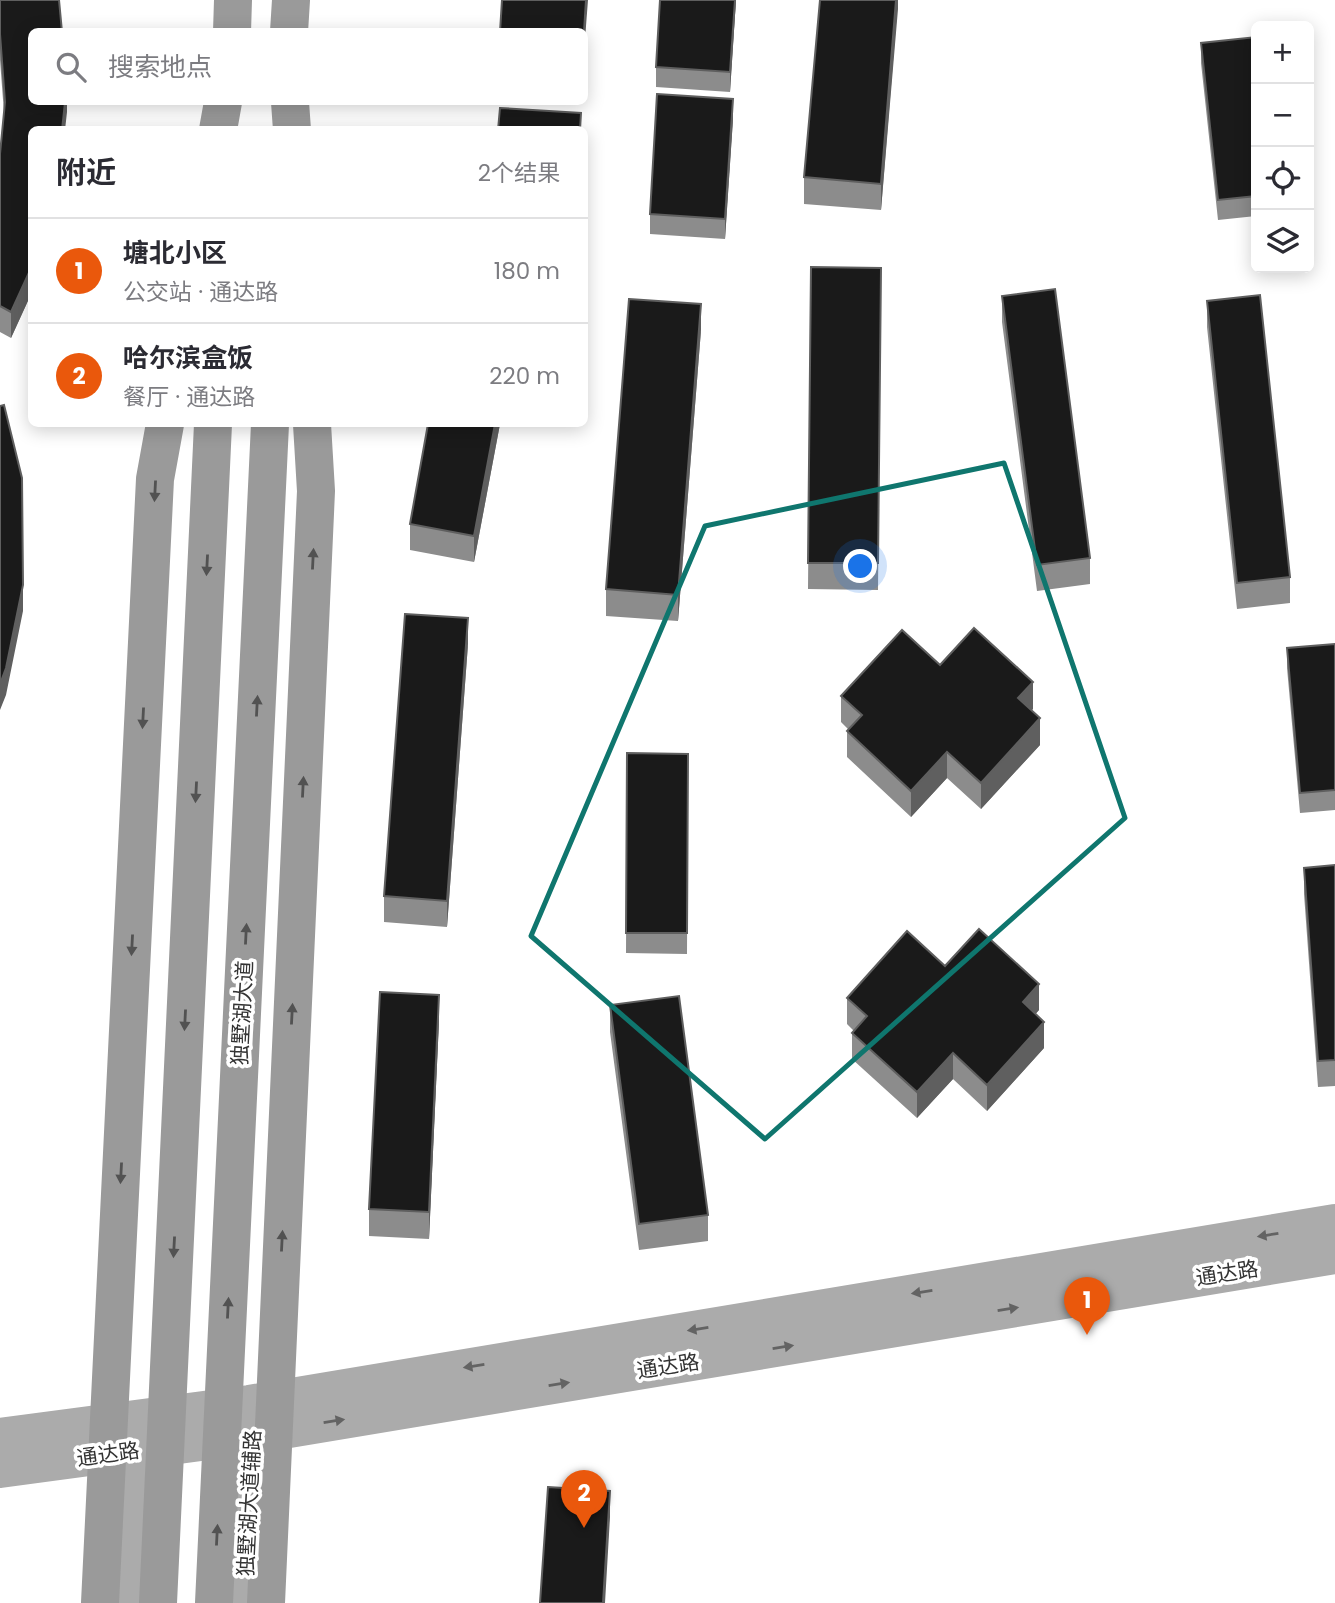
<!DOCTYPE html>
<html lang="zh">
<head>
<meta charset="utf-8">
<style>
  :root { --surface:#fff; --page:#f2f2f3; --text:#2b2b33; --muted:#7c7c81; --line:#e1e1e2; --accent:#ea580c }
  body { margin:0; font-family:Poppins,"Noto Sans SC",sans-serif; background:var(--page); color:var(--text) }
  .controls { position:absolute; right:21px; top:21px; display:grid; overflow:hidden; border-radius:10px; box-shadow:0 4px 18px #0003 }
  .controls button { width:63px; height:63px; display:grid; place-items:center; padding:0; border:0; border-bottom:2px solid var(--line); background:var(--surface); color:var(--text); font:35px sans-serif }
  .you { position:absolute; left:861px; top:567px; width:24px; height:24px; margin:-18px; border:5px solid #fff; border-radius:50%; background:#1a73e8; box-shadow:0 0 0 10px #1a73e833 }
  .badge { display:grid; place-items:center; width:46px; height:46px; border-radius:50%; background:var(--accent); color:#fff; font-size:23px; font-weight:700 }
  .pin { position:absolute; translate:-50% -58px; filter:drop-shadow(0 2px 4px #0008) }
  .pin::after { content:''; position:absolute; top:37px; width:24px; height:21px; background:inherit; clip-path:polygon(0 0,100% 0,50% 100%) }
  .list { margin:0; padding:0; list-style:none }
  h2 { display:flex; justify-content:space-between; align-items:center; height:91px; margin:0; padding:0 28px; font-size:30px }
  h2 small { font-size:23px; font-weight:400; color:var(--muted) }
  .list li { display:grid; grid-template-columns:46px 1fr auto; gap:21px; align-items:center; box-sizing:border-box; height:105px; padding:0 28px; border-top:2px solid var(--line) }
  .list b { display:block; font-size:26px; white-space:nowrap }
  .list p { margin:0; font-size:23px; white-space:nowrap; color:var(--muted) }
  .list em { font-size:23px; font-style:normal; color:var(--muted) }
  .icon { flex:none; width:38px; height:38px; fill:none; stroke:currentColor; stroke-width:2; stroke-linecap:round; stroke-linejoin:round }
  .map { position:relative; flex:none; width:1335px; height:1603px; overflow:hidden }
  .search { position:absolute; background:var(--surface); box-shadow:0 4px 18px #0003; left:28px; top:28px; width:560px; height:77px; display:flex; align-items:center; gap:18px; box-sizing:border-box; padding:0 24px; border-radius:10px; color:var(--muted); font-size:26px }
  .panel { position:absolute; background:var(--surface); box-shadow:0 4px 18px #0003; left:28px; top:126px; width:560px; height:301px; border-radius:10px }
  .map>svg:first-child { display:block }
</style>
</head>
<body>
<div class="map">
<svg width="1335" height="1603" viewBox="0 0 1335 1603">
  <rect width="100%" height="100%" fill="#fff"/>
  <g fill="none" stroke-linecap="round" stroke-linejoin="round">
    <path stroke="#ababab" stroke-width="38" d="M0,1437L249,1404L1335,1223
      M0,1469L253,1435L1335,1255
      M125,1603L133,1425
      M245,1603L254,1409"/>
    <path stroke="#9a9a9a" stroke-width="38" d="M232,32L233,0
      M289,32L291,0
      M290,102L292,130
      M218,130L223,102"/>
    <path stroke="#9a9a9a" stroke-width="38" d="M100,1603L155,479L165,424
      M158,1603L213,424
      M214,1603L270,424
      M266,1603L316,491L312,424"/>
  </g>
  <path fill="#8c8c8c" d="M0,0L67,102V112L32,130V292L11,338L0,332V154L4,113L0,60Z
    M736,0L730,92L656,87V67Z
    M898,0L881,210L804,204V177Z
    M1256,37V216L1218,220L1201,63V43Z
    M733,119L725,239L650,234V214Z
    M811,267L881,268L878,590L808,589Z
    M1002,296L1090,558V584L1037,591L1002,322Z
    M1207,301L1290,577V603L1237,609L1207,327Z
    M701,330L678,621L606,616V589Z
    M428,424H500L474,562L410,550V524Z
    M468,644L447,927L384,922V896Z
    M1335,644V810L1300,813L1287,668V648Z
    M940,665L1033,709L1031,710L1040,745L981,809L947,778L911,817L847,757V731L848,729L841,722V696Z
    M627,753L688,754L687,954L626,953Z
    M1335,865V1086L1318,1087L1304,894V868Z
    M945,966L1039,1010L1035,1014L1044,1048L987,1111L953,1079L917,1118L852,1059V1033L854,1031L847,1024V998Z
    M610,1005L708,1215V1241L639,1250L610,1032Z
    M439,1021L429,1239L369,1236V1209Z"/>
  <path fill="#5f5f5f" d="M586,0H588L584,52V32Z
    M735,0H736L730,92V72Z
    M896,0H898V9L881,210V184Z
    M733,99V119L725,239V219Z
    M65,102H67V112L65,130H62Z
    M32,266V292L11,338V312Z
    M701,304V330L678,621V595Z
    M495,424H500L474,562V536Z
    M23,585V611L6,695L0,710V684Z
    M468,618V644L447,927V901Z
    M1033,682V709L1018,724V698Z
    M1040,718V745L981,809V783Z
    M947,752V778L911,817V791Z
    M1039,984V1010L1023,1029V1002Z
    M439,995V1021L429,1239V1212Z
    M1044,1022V1048L987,1111V1085Z
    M953,1053V1079L917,1118V1092Z
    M610,1491V1517L605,1603H603Z"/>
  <path fill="#1a1a1a" stroke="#5f5f5f" stroke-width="2" d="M0,0H59L62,32H32V102H65L62,130H32V266L11,312L0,306V154L5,102L0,34Z
    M502,0H586L584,32H500Z
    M660,0H735L730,72L656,67Z
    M820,0H896L881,184L804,177Z
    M1256,37V196L1218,200L1201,43Z
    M657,94L733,99L725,219L650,214Z
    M500,108L581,113L580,130H498Z
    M811,267L881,268L878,563H808Z
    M1055,289L1090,558L1037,565L1002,296Z
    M1260,295L1290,577L1237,583L1207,301Z
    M629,299L701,304L678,595L606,589Z
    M4,405L22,478L23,585L6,668L0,684V406Z
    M428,424H495L474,536L410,524Z
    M405,614L468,618L447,901L384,896Z
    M974,628L1033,682L1018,698L1040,718L981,783L947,752L911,791L847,731L862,715L841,696L902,630L940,665Z
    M1335,644V790L1300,793L1287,648Z
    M627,753L688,754L687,933H626Z
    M1335,865V1060L1318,1061L1304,868Z
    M979,929L1039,984L1023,1002L1044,1022L987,1085L953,1053L917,1092L852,1033L867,1016L847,998L907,931L945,966Z
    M380,992L439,995L429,1212L369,1209Z
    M679,996L708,1215L639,1224L610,1005Z
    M548,1487L610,1491L603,1603H540Z"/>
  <defs><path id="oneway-solid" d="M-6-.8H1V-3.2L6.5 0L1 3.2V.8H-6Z" transform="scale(1.75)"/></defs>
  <g fill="#525252">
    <use href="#oneway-solid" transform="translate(155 491) rotate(93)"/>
    <use href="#oneway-solid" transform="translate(313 559) rotate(-87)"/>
    <use href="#oneway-solid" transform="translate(207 565) rotate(93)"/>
    <use href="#oneway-solid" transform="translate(257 706) rotate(-87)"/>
    <use href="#oneway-solid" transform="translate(143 718) rotate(93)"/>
    <use href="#oneway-solid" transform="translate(303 787) rotate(-87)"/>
    <use href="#oneway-solid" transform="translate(196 792) rotate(93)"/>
    <use href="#oneway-solid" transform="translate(246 934) rotate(-87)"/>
    <use href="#oneway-solid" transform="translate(132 945) rotate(93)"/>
    <use href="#oneway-solid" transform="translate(292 1014) rotate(-87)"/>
    <use href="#oneway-solid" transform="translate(185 1020) rotate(93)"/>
    <use href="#oneway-solid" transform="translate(121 1173) rotate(93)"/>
    <use href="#oneway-solid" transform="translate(282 1241) rotate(-87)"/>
    <use href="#oneway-solid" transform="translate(174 1247) rotate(93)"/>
    <use href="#oneway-solid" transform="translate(228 1308) rotate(-87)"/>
    <use href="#oneway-solid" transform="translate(217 1535) rotate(-87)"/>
  </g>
  <g fill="#636363">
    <use href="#oneway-solid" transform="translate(1268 1235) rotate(171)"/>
    <use href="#oneway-solid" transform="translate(922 1292) rotate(171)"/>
    <use href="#oneway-solid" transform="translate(1008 1309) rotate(-9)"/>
    <use href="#oneway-solid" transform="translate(698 1329) rotate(171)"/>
    <use href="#oneway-solid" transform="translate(783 1347) rotate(-9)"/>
    <use href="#oneway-solid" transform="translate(474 1366) rotate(171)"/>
    <use href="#oneway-solid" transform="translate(559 1384) rotate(-9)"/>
    <use href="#oneway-solid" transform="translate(334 1421) rotate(-9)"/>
  </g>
  <path fill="none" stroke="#0f766e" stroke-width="5" stroke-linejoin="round" d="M1004,463L1125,818L765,1139L531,936L705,526Z"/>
  <g text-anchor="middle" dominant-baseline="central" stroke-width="7" stroke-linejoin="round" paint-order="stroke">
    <g font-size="21" fill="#333" stroke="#fff">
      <text transform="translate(242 1013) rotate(-87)">独墅湖大道</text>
      <text transform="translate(1227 1273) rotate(-9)">通达路</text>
      <text transform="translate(668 1366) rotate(-9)">通达路</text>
      <text transform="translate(108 1454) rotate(-8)">通达路</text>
      <text transform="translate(249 1503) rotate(-87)">独墅湖大道辅路</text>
    </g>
  </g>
</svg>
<div class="controls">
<button>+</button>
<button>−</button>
<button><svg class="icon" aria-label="locate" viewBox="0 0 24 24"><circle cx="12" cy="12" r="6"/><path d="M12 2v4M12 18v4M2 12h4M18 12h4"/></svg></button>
<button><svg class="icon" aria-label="layers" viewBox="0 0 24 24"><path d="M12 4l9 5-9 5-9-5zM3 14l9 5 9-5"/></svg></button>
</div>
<div class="you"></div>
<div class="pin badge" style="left:1087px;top:1335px">1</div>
<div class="pin badge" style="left:584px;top:1528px">2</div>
<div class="search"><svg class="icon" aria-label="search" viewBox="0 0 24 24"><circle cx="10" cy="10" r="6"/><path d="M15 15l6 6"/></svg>搜索地点</div>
<section class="panel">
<h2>附近<small>2个结果</small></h2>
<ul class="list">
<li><span class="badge">1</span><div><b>塘北小区</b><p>公交站 · 通达路</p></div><em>180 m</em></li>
<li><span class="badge">2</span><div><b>哈尔滨盒饭</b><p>餐厅 · 通达路</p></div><em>220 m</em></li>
</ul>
</section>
</div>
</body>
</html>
